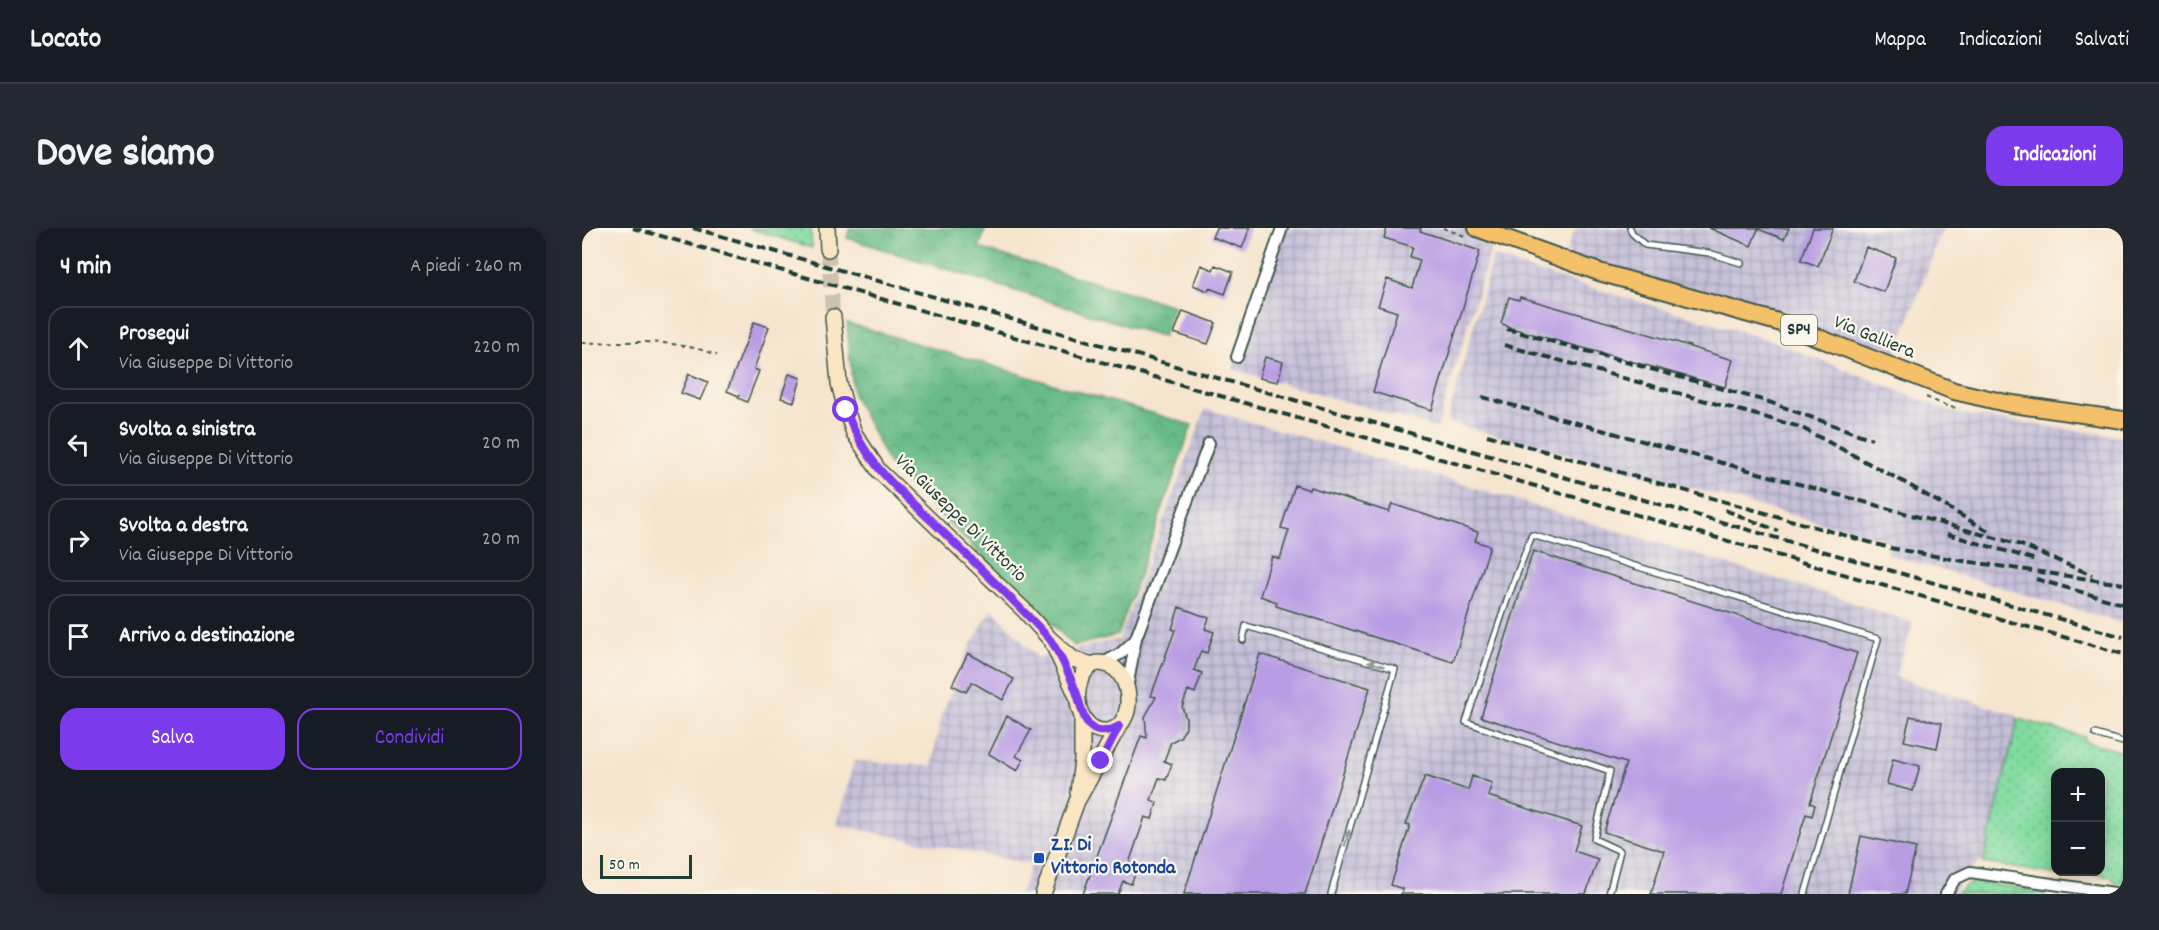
<!DOCTYPE html>
<html lang="it">
<head>
<meta charset="utf-8">
<style>
  :root { --surface:#171b24; --page:#242831; --text:#f1f3f6; --muted:#9ea1a6; --line:#363941; --accent:#7c3aed }
  body { margin:0; font-family:Dekko,sans-serif; background:var(--page); color:var(--text) }
  .controls { position:absolute; right:18px; bottom:18px; display:grid; overflow:hidden; border-radius:12px; box-shadow:0 3px 15px #0003 }
  .controls button { width:54px; height:54px; display:grid; place-items:center; padding:0; border:0; border-bottom:2px solid var(--line); background:var(--surface); color:var(--text); font:30px sans-serif }
  .scale { position:absolute; left:18px; bottom:15px; width:92px; box-sizing:border-box; padding-left:6px; border:3px solid #1f3d34; border-top:0; font-size:16px; line-height:21px; white-space:nowrap; color:#1f3d34; -webkit-text-stroke:4px #fbf7ec; paint-order:stroke }
  .stop { position:absolute; width:18px; height:18px; margin:-14px; border:4px solid #7c3aed; border-radius:50%; background:#fff }
  .stop.end { background:#7c3aed; border-color:#fff; box-shadow:0 2px 6px #0008 }
  .list { margin:0; padding:0; list-style:none }
  h2 { display:flex; justify-content:space-between; align-items:center; height:78px; margin:0; padding:0 24px; font-size:26px }
  h2 small { font-size:20px; font-weight:400; color:var(--muted) }
  .list li { display:grid; grid-template-columns:39px 1fr auto; gap:18px; align-items:center; box-sizing:border-box; height:84px; margin:0 12px 12px; padding:0 12px; border:2px solid var(--line); border-radius:18px }
  .list b { display:block; font-size:22px; white-space:nowrap }
  .list p { margin:0; font-size:20px; white-space:nowrap; color:var(--muted) }
  .list em { font-size:20px; font-style:normal; color:var(--muted) }
  .actions { display:flex; gap:12px; padding:18px 24px }
  .actions a { flex:1; padding:14px 0; border:2px solid var(--accent); border-radius:18px; text-align:center; font-size:21px; color:var(--accent) }
  .actions .main { background:var(--accent); color:#fff }
  .icon { flex:none; width:33px; height:33px; fill:none; stroke:currentColor; stroke-width:2; stroke-linecap:round; stroke-linejoin:round }
  .map { position:relative; flex:none; width:1541px; height:666px; overflow:hidden; border-radius:18px }
  header { display:flex; align-items:center; gap:36px; box-sizing:border-box; height:84px; padding:0 30px; background:var(--surface); border-bottom:2px solid var(--line) }
  header strong { font-size:28px }
  nav { display:flex; gap:33px; margin-inline-start:auto; font-size:21px }
  .intro { display:flex; align-items:center; justify-content:space-between; box-sizing:border-box; height:144px; padding:0 36px }
  h1 { margin:0; font-size:42px }
  .button { padding:15px 27px; border-radius:18px; background:var(--accent); color:#fff; font-size:21px; font-weight:700 }
  main { display:flex; gap:36px; padding:0 36px }
  aside { flex:1; background:var(--surface); border-radius:18px; box-shadow:0 3px 15px #0003 }
  .map>svg:first-child { display:block }
</style>
</head>
<body>
<header>
<strong>Locato</strong>
<nav><a>Mappa</a><a>Indicazioni</a><a>Salvati</a></nav>
</header>
<div class="intro"><h1>Dove siamo</h1><a class="button">Indicazioni</a></div>
<main>
<aside>
<h2>4 min<small>A piedi · 260 m</small></h2>
<ul class="list">
<li><svg class="icon" aria-label="ahead" viewBox="0 0 24 24"><path d="M12 20V5M6 11l6-6 6 6"/></svg><div><b>Prosegui</b><p>Via Giuseppe Di Vittorio</p></div><em>220 m</em></li>
<li><svg class="icon" aria-label="left" viewBox="0 0 24 24"><path d="M17 20v-9H6M10 6l-5 5 5 5"/></svg><div><b>Svolta a sinistra</b><p>Via Giuseppe Di Vittorio</p></div><em>20 m</em></li>
<li><svg class="icon" aria-label="right" viewBox="0 0 24 24"><path d="M7 20v-9h11M14 6l5 5-5 5"/></svg><div><b>Svolta a destra</b><p>Via Giuseppe Di Vittorio</p></div><em>20 m</em></li>
<li><svg class="icon" aria-label="arrive" viewBox="0 0 24 24"><path d="M6 21V4h12l-3 4 3 4H6"/></svg><div><b>Arrivo a destinazione</b></div></li>
</ul>
<div class="actions"><a class="main">Salva</a><a>Condividi</a></div>
</aside>
<div class="map">
<svg width="1541" height="666" viewBox="0 0 1541 666">
  <defs>
    <pattern id="industrial-grid" width="8" height="8" patternUnits="userSpaceOnUse" patternTransform="scale(1.5)"><rect width="8" height="8" fill="#c6c0d9"/><path d="M0 4h8M4 0v8" fill="none" stroke="#a09db1"/></pattern>
    <pattern id="grass-dots" width="8" height="8" patternUnits="userSpaceOnUse" patternTransform="scale(1.5)"><rect width="8" height="8" fill="#81dba0"/><path d="M2 2h.1M6 6h.1" fill="none" stroke="#69b383" stroke-width="1.8" stroke-linecap="round"/></pattern>
    <pattern id="forest-crowns" width="20" height="18" patternUnits="userSpaceOnUse" patternTransform="scale(1.5)"><rect width="20" height="18" fill="#68bb86"/><path d="M2 6a3 3 0 1 1 6 0M12 15a3 3 0 1 1 6 0" fill="none" stroke="#55996e"/></pattern>
  </defs>
  <rect width="100%" height="100%" fill="#fbf7ec"/>
  <filter id="ink" filterUnits="userSpaceOnUse"><feTurbulence type="fractalNoise" baseFrequency=".0167" numOctaves="2"/><feDisplacementMap in="SourceGraphic" scale="12" xChannelSelector="R" yChannelSelector="G"/><feConvolveMatrix kernelMatrix="1 2 1 2 8 2 1 2 1" color-interpolation-filters="sRGB"/></filter>
  <filter id="wash" filterUnits="userSpaceOnUse"><feTurbulence type="fractalNoise" baseFrequency=".008" numOctaves="4" result="noise"/><feDisplacementMap in="SourceGraphic" scale="24" xChannelSelector="R" yChannelSelector="G"/><feGaussianBlur stdDeviation="1.35" result="paint"/><feColorMatrix in="noise" values="0 0 0 0 0 0 0 0 0 0 0 0 0 0 0 0 0 1.4 0 .05"/><feComposite in="paint" operator="in"/></filter>
  <g filter="url(#wash)">
    <rect width="100%" height="100%" fill="#f6e5ce"/>
    <path fill="url(#industrial-grid)" d="M700,0H915L855,200L651,141Z
      M994,0H1361L1315,123L1296,129L983,26Z
      M911,28L953,43L1191,113L1372,185L1541,209V395L1305,326L1309,314L865,194Z
      M623,181L784,227L1245,366L1331,395L1313,449L1436,488L1406,625L1376,655L1371,666H438L449,636L255,597L272,533L350,538L358,491L388,418L410,381L456,430L537,411Z"/>
    <path fill="url(#grass-dots)" stroke="#508c6a" stroke-width="1.5" d="M167,0H229L230,20Z
      M1436,491L1503,509L1502,513L1541,524V656L1534,655L1529,649L1494,644H1518V544H1474V644H1489L1483,648L1401,635Z
      M1395,654L1463,664L1464,666H1373L1386,656Z"/>
    <path fill="url(#forest-crowns)" stroke="#447c5d" stroke-width="1.5" d="M268,0H404L397,20L592,78L581,109L265,10Z
      M265,95L610,197L536,407L492,418L307,236L271,166Z"/>
    <g id="blocks">
      <path fill="#b89ce4" d="M634,0H668L660,20L630,9Z
        M805,0H839L838,3L898,23L850,182L791,164L815,84L796,78L805,51L830,60L838,32L828,29L831,19L802,10Z
        M1127,0H1207L1202,11L1176,1L1169,18Z
        M1231,0H1251L1236,38L1219,32Z
        M1284,19L1314,30L1302,64L1272,53Z
        M619,37L631,42L633,37L651,44L643,66L627,60L626,63L611,57Z
        M927,69L937,72L938,69L1108,118V119L1151,132L1143,159L929,100L919,95Z
        M601,83L634,95L626,116L592,105Z
        M172,94L187,99L172,141L177,143L165,174L156,170L157,168L145,163Z
        M683,129L701,134L696,154L677,150Z
        M107,146L126,154L118,172L99,165Z
        M207,146L219,150L212,174L199,170Z
        M713,257L727,262L728,259L807,284L810,276L896,304L893,313L908,318L871,434L694,378L695,374L678,368L690,328L698,331L707,302L699,300Z
        M951,323L1275,425L1228,575L1233,577L1230,588L1224,586L1199,666H1069L1082,623L1022,604L1044,535L899,489Z
        M597,379L627,390L623,401L632,404L625,425L619,423L612,442L620,445L613,465L606,462L600,479L604,490V500L598,509L589,514L582,533L590,536L584,552L577,550L569,572L575,575L570,591L563,589L545,641L554,644L549,656L541,653L536,666H501L559,508L565,510L563,489L574,469L569,468L593,402L590,401Z
        M386,425L432,451L421,472L390,454L384,464L370,457Z
        M678,426L788,460L723,666H602Z
        M425,488L449,502L434,528L441,532L435,543L407,526Z
        M1328,488L1360,495L1355,520L1322,513Z
        M1311,531L1338,538L1331,563L1305,556Z
        M843,548L886,562L890,548L910,555L906,568L1000,598L992,623L1016,631L1004,666H819L821,661L809,657L828,597L824,596Z
        M1279,608L1334,620L1323,666H1266Z"/>
    </g>
  </g>
  <g filter="url(#ink)">
    <use href="#blocks" fill-opacity="0" stroke="#3f564b" stroke-width="1.5"/>
    <g fill="none" stroke-linecap="round" stroke-linejoin="round">
      <path stroke="#cbc3af" stroke-width="15" stroke-dasharray="15 8" stroke-linecap="butt" d="M246,21L251,89"/>
      <g stroke="#3f564b" stroke-width="8">
        <path id="lane" d="M1048,0L1050,5L1063,17L1127,25L1159,35
          M661,412L664,398L813,441L749,666
          M1513,506L1541,514
          M1027,666L1038,623L1012,611L1028,543L884,494L926,369L950,307L1296,411L1223,666"/>
      </g>
      <g stroke="#3f564b" stroke-width="14">
        <path id="street" d="M655,129L700,0
          M521,435L538,426L552,413
          M545,461L554,410L627,215
          M1364,666L1373,651L1388,644L1539,666"/>
      </g>
      <g stroke="#3f564b" stroke-width="18">
        <path id="secondary" d="M245,0L246,21
          M251,89L257,155L264,182L272,205L297,243L442,382L468,411L491,431L510,437
          M471,416L495,468
          M515,435C553,434 556,500 525,503C491,506 485,445 515,435Z
          M496,565L500,532V487
          M461,666L495,573L537,498"/>
      </g>
      <g stroke="#3f564b" stroke-width="20">
        <path id="primary" d="M895,0L1017,44L1196,94L1372,163L1424,175L1541,192"/>
      </g>
      <path stroke="#3f564b" stroke-width="2" stroke-dasharray="4.5 4.5" stroke-linecap="butt" d="M861,0L883,8
        M0,115C48,114 89,110 135,127
        M1344,169L1367,179L1378,180"/>
      <use href="#lane" stroke="#fff" stroke-width="5"/>
      <use href="#street" stroke="#fff" stroke-width="10"/>
      <use href="#secondary" stroke="#fbe6c3" stroke-width="15"/>
      <use href="#primary" stroke="#f4c16a" stroke-width="16"/>
      <path stroke="#1f3d34" stroke-width="4" stroke-dasharray="9 4.5" stroke-linecap="butt" d="M51,0L1541,426
        M111,0L1541,409
        M925,101L1184,173L1290,211
        M922,117L1218,199L1320,253L1406,303
        M900,169L1439,317L1510,347
        M905,207L1308,320L1375,332L1541,356
        M1143,282L1196,303
        M1365,306L1454,332
        M1454,351L1541,376"/>
    </g>
    <defs><path id="oneway-solid" d="M-6-.8H1V-3.2L6.5 0L1 3.2V.8H-6Z" transform="scale(1.5)"/></defs>
    <g fill="#8f9e9a">
      <use href="#oneway-solid" transform="translate(794 436) rotate(-164)"/>
      <use href="#oneway-solid" transform="translate(765 610) rotate(-74)"/>
    </g>
  </g>
  <g fill="none" stroke-linecap="round" stroke-linejoin="round" filter="url(#ink)">
    <path stroke="#7c3aed" stroke-width="8" d="M264,182C283,237 318,263 359,302C395,337 431,371 465,408C474,417 492,456 496,469C502,491 507,514 537,498L519,533"/>
  </g>
  <rect fill="#1a4fb4" stroke="#fbf7ec" stroke-width="2" x="451" y="624" width="12" height="12" rx="3"/>
  <g text-anchor="middle" dominant-baseline="central" stroke-width="4.5" stroke-linejoin="round" paint-order="stroke">
    <rect fill="#fbf7ec" stroke="#61756b" stroke-width="1.5" x="1199" y="87" width="36" height="30" rx="4.5"/>
    <g font-size="18" font-weight="bold" fill="#1f3d34">
      <text x="1217" y="102">SP4</text>
    </g>
    <g font-size="20" fill="#1f3d34" stroke="#fbf7ec">
      <text transform="translate(1292 110) rotate(22)">Via Galliera</text>
      <text transform="translate(378 291) rotate(44)">Via Giuseppe Di Vittorio</text>
    </g>
    <g font-size="20" font-weight="bold" fill="#164399" stroke="#fbf7ec" text-anchor="start">
      <text x="469" y="618">Z.I. Di<tspan x="469" dy="23">Vittorio Rotonda</tspan></text>
    </g>
  </g>
</svg>
<div class="controls">
<button>+</button>
<button>−</button>
</div>
<div class="scale">50 m</div>
<div class="stop" style="left:264px;top:182px"></div>
<div class="stop end" style="left:519px;top:533px"></div>
</div>
</main>
</body>
</html>
